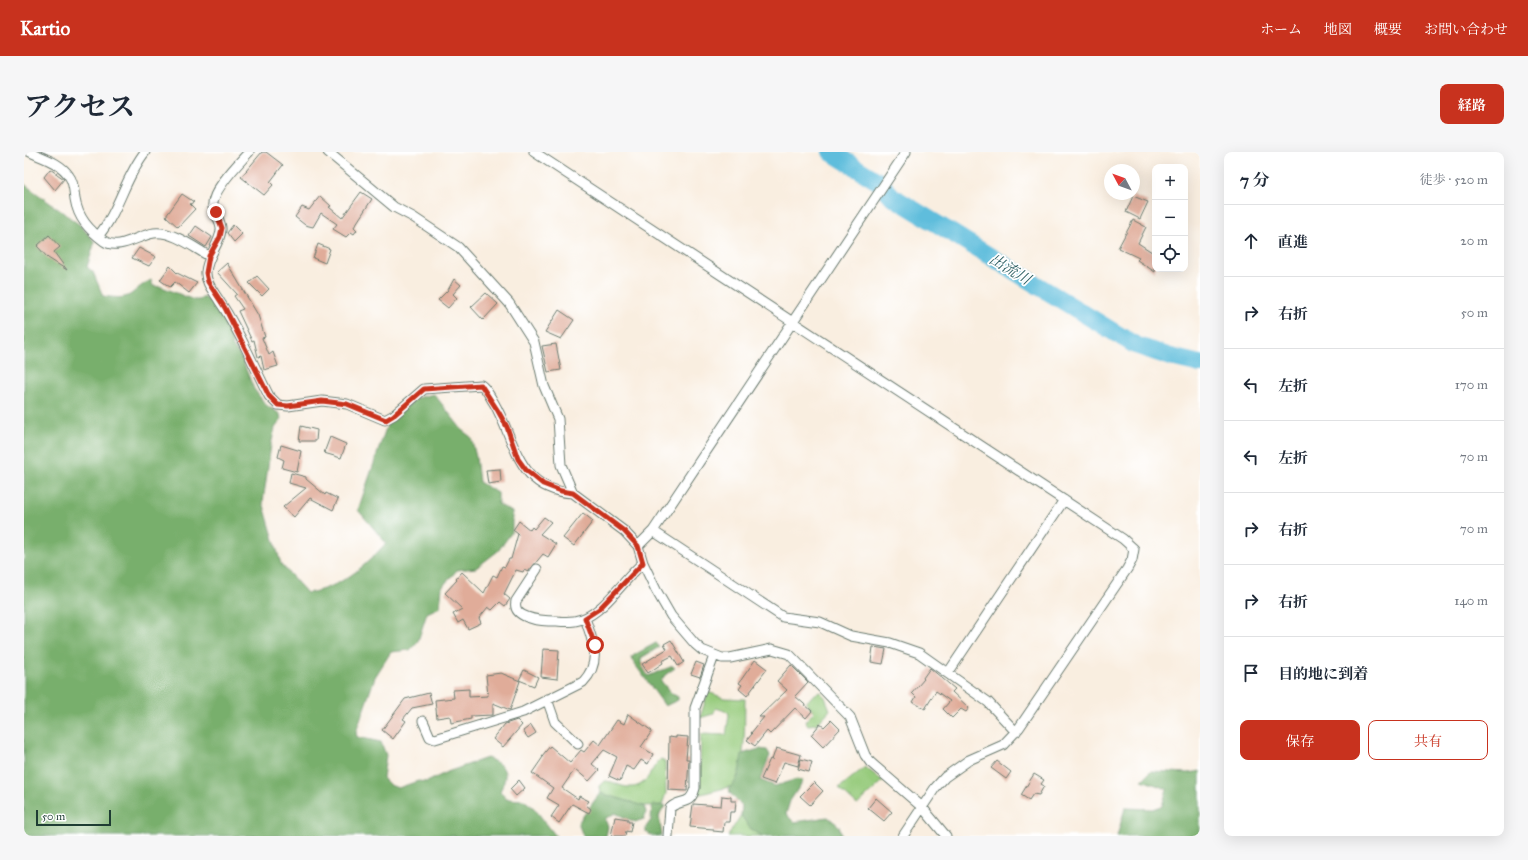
<!DOCTYPE html>
<html lang="ja">
<head>
<meta charset="utf-8">
<style>
  :root { --surface:#fff; --page:#f6f6f7; --text:#1f2937; --muted:#747a83; --line:#e0e1e3; --accent:#c8321e }
  body { margin:0; font-family:"IM FELL Great Primer","Noto Serif JP",serif; background:var(--page); color:var(--text) }
  .controls { position:absolute; right:12px; top:12px; display:grid; overflow:hidden; border-radius:8px; box-shadow:0 4px 16px #0002 }
  .controls button { width:36px; height:36px; display:grid; place-items:center; padding:0; border:0; border-bottom:1px solid var(--line); background:var(--surface); color:var(--text); font:20px sans-serif }
  .compass { position:absolute; left:1080px; top:12px; width:36px; height:36px; border-radius:50%; background:var(--surface); box-shadow:0 4px 16px #0002; rotate:311deg }
  .scale { position:absolute; left:12px; bottom:10px; width:75px; box-sizing:border-box; padding-left:4px; border:2px solid #1f3d34; border-top:0; font-size:11px; line-height:14px; white-space:nowrap; color:#1f3d34; -webkit-text-stroke:3px #fff; paint-order:stroke }
  .stop { position:absolute; width:12px; height:12px; margin:-9px; border:3px solid #c8321e; border-radius:50%; background:#fff }
  .stop.end { background:#c8321e; border-color:#fff; box-shadow:0 1px 4px #0008 }
  .list { margin:0; padding:0; list-style:none }
  h2 { display:flex; justify-content:space-between; align-items:center; height:52px; margin:0; padding:0 16px; font-size:17px }
  h2 small { font-size:13px; font-weight:400; color:var(--muted) }
  .list li { display:grid; grid-template-columns:26px 1fr auto; gap:12px; align-items:center; box-sizing:border-box; height:72px; padding:0 16px; border-top:1px solid var(--line) }
  .list b { display:block; font-size:15px; white-space:nowrap }
  .list em { font-size:13px; font-style:normal; color:var(--muted) }
  .actions { display:flex; gap:8px; padding:12px 16px }
  .actions a { flex:1; padding:9px 0; border:1px solid var(--accent); border-radius:8px; text-align:center; font-size:14px; color:var(--accent) }
  .actions .main { background:var(--accent); color:#fff }
  .icon { flex:none; width:22px; height:22px; fill:none; stroke:currentColor; stroke-width:2; stroke-linecap:round; stroke-linejoin:round }
  .map { position:relative; flex:none; width:1176px; height:684px; overflow:hidden; border-radius:8px }
  header { display:flex; align-items:center; gap:24px; box-sizing:border-box; height:56px; padding:0 20px; background:var(--accent); color:#fff }
  header strong { font-size:19px }
  nav { display:flex; gap:22px; margin-inline-start:auto; font-size:14px }
  .intro { display:flex; align-items:center; justify-content:space-between; box-sizing:border-box; height:96px; padding:0 24px }
  h1 { margin:0; font-size:28px }
  .button { padding:10px 18px; border-radius:8px; background:var(--accent); color:#fff; font-size:14px; font-weight:700 }
  main { display:flex; gap:24px; padding:0 24px }
  aside { flex:1; background:var(--surface); border-radius:8px; box-shadow:0 4px 16px #0002 }
  .map>svg:first-child { display:block }
</style>
</head>
<body>
<header>
<strong>Kartio</strong>
<nav><a>ホーム</a><a>地図</a><a>概要</a><a>お問い合わせ</a></nav>
</header>
<div class="intro"><h1>アクセス</h1><a class="button">経路</a></div>
<main>
<div class="map">
<svg width="1176" height="684" viewBox="0 0 1176 684">
  <rect width="100%" height="100%" fill="#fff"/>
  <filter id="ink" filterUnits="userSpaceOnUse"><feTurbulence type="fractalNoise" baseFrequency=".025" numOctaves="2"/><feDisplacementMap in="SourceGraphic" scale="8" xChannelSelector="R" yChannelSelector="G"/><feConvolveMatrix kernelMatrix="1 2 1 2 8 2 1 2 1" color-interpolation-filters="sRGB"/></filter>
  <filter id="wash" filterUnits="userSpaceOnUse"><feTurbulence type="fractalNoise" baseFrequency=".012" numOctaves="4" result="noise"/><feDisplacementMap in="SourceGraphic" scale="16" xChannelSelector="R" yChannelSelector="G"/><feGaussianBlur stdDeviation="0.9" result="paint"/><feColorMatrix in="noise" values="0 0 0 0 0 0 0 0 0 0 0 0 0 0 0 0 0 1.4 0 .05"/><feComposite in="paint" operator="in"/></filter>
  <g filter="url(#wash)">
    <rect width="100%" height="100%" fill="#f9eee0"/>
    <path fill="#96cb7c" stroke="#5a8458" d="M684,540L700,546L721,547C720,574 723,609 709,634L677,642H675L677,582L702,583L705,563L704,560L692,556L689,562L676,566Z
      M796,540L801,545L806,558L793,572L784,573L781,569L790,560L782,551L789,543Z
      M637,607L641,609L642,641L638,653L620,654L576,641L575,634L580,629C590,629 596,635 605,635C625,636 626,615 637,607Z
      M841,615L859,629L833,653L815,636Z
      M717,663L726,676L738,684H704Z"/>
    <path fill="#78af6c" stroke="#4c7650" d="M0,32L56,73L70,89L69,96L63,115L69,120L79,144C112,149 102,141 127,128L129,134L138,135L170,148H175L180,145L195,155L204,178L209,195L217,205L230,237L242,253L256,262L257,268L251,276L247,293L239,350L257,412L283,441C316,436 341,415 362,391L334,358L363,273L392,246L410,242L439,279L447,285L452,305L455,330L474,341V352L488,360V380L474,399L452,416L433,418L418,435L416,455L403,461L394,489L386,498L367,500L351,525L332,580L333,585L357,590L362,603L359,626L366,633L374,636L394,629L403,630L423,620L463,606C481,613 486,620 476,639L482,647L500,648L510,656L532,684H0Z
      M632,491L635,495L617,506V512L624,524L649,514L651,516L641,523L637,529L647,541L654,545V548L641,554L607,507L610,503Z
      M735,597L743,598L746,603L736,628L751,634L773,627L779,629L766,649L762,662L770,670L804,665L815,674L818,684H738L726,676L717,663L718,654L706,641L705,636C716,630 716,613 718,602Z
      M1127,619L1164,621L1176,619V684H1093L1101,656L1129,657L1138,654L1143,637L1118,628Z
      M576,641L620,654L622,660L620,667L611,670L591,661L581,667L584,675L582,684H559L554,671Z
      M628,653L641,654L635,664L638,684H628L622,680V675L627,668Z"/>
    <g fill="none" stroke-linecap="round" stroke-linejoin="round">
      <path stroke="#5ebddc" stroke-width="18" d="M807,0L855,30L869,45L1111,193L1147,205L1176,212"/>
    </g>
    <g id="blocks">
      <path fill="#e0ac99" d="M238,0H242L259,13L246,30L249,33L240,43L217,25Z
        M26,17L40,27L31,38L20,25Z
        M337,40L348,47L330,75L333,78L330,82L327,80L322,85L309,77L313,72L297,61L289,75L281,73L271,65L278,55L285,58L296,44L307,54L305,55L318,66Z
        M158,42L170,50L166,52L171,57L154,75L142,64Z
        M1109,44L1124,50L1116,67L1102,60Z
        M1109,68L1122,75L1114,91L1131,102V120L1113,108L1115,106L1094,96Z
        M209,73L218,82L210,90L203,81Z
        M172,74L188,85L182,95L165,84Z
        M25,83L36,95L30,100L43,118L24,106L13,94Z
        M294,92L306,97L301,111L289,106Z
        M115,96L132,105L125,114L108,106Z
        M203,111L234,163L241,185L238,186L245,203L249,200L254,214L240,218L237,204L234,205L230,188L228,189L214,159L219,157L210,144L213,142L193,120Z
        M146,114L153,121L173,131L165,141L151,130L146,135L136,128Z
        M233,124L245,137L238,144L225,131Z
        M430,127L437,133L429,142L433,146L424,156L414,148L424,138Z
        M462,141L474,152L459,168L447,155Z
        M535,158L550,168L537,187L521,180Z
        M532,192L537,218L524,220L518,194Z
        M277,274L293,278L292,289H275Z
        M306,285L322,292L317,306L300,301Z
        M257,293L277,299L273,320L258,316L260,308L254,305Z
        M476,317L477,330L464,332L462,318Z
        M267,321L282,325V327L301,343L302,341L314,347L309,358L286,346L270,365L259,355L282,336L265,331Z
        M559,361L569,369L550,394L539,386Z
        M520,365L527,370L516,382L532,392L524,405L519,402L504,420L500,418L499,420L492,418L480,442L486,447L481,454L476,450L468,458L464,455L455,466L457,471L444,477L439,468L434,471L429,462L438,457L421,441L433,428L432,427L438,420L460,441L469,423L473,425L478,414L481,415L485,407H487L494,382L489,378L495,369L506,378L508,375L510,377Z
        M647,488L660,510L654,514L648,504L638,509L639,511L624,521L618,512L643,497L640,492Z
        M849,495L862,497L859,512L847,510Z
        M519,497L535,498L533,527L517,525Z
        M731,508L743,517L723,544L715,537L718,533L715,531Z
        M672,510L680,513L676,525L667,522Z
        M767,513L784,530L771,544L788,559L782,566L771,556L746,582L743,579L731,594L723,588L728,582L727,581L740,565H735L763,538L753,529Z
        M906,516L931,537L928,540L945,556L942,560L937,557L928,566L919,557L926,549L912,539L901,557L889,550L892,545L888,541L900,527L899,526Z
        M500,518L514,525L510,534L495,528Z
        M477,521L496,529L486,558L469,551V563L447,564V567L427,571L426,564L413,566L411,548L430,546L429,538L445,537V545L464,544L462,523Z
        M405,541L408,552L388,556L379,567L382,569L369,587L358,578L381,547Z
        M604,562L628,579L617,595L629,602L624,612L617,608L610,618L602,614L596,629L585,624L593,605L580,598L568,612L575,618L565,629L551,617L538,636L554,647L555,644L565,649L562,653L567,657L565,661L548,652L535,671L527,665L535,653L523,646L529,636L508,621L519,605L518,604L526,594L546,611L557,598L560,600L570,588L576,593L593,568L600,572Z
        M493,568L498,573L479,595L469,587L481,572Z
        M807,568L816,577L799,595L787,583L796,572L800,575Z
        M507,573L512,581L504,586L499,579Z
        M652,584L664,585L662,607H665L663,639L644,638L645,585L652,586Z
        M752,596L777,603L774,614L760,610L751,632L737,627L746,607L748,608Z
        M777,607L788,610L785,620L774,617Z
        M973,609L987,620L982,627L967,616Z
        M1010,622L1020,628L1017,632L1020,634L1015,643L1009,642L1005,648L997,643Z
        M495,628L501,636L492,644L486,637Z
        M790,630L799,639L786,653L776,644Z
        M698,644L707,645V649H712L711,660H706L705,670H700L699,680L689,679V677L666,675L669,652L697,654Z
        M852,646L868,660L860,669L844,656Z
        M591,665L604,667V670H608L606,680L602,679L601,684H587Z"/>
    </g>
  </g>
  <g filter="url(#ink)">
    <use href="#blocks" fill-opacity="0" stroke="#6b7b70" stroke-width="1"/>
    <g fill="none" stroke-linecap="round" stroke-linejoin="round">
      <g stroke="#6b7b70" stroke-width="11">
        <path id="minor" d="M6,0C19,6 37,11 45,24C50,30 50,40 51,47C54,66 65,78 80,89C94,99 115,83 130,81C149,79 169,95 185,104
          M225,0C215,11 186,40 189,55C191,63 198,70 197,78C196,92 183,104 182,120C181,131 191,141 196,150C216,179 229,213 245,244L254,253L264,254L298,249L323,252L361,268L370,263L400,237L457,233C463,237 466,245 470,251C492,289 493,338 549,341
          M304,0L370,55L389,65L434,95L485,151L510,190L520,234L534,267L537,313L549,341L600,379L614,394L619,411L632,438L647,464L671,492L678,498L698,506H706L748,497L765,502L826,565L841,603L846,610L898,655L922,684
          M510,0L1099,387L1110,397L1108,408L1103,417L995,576L979,593L945,608L921,625L911,636L879,684
          M75,83C95,59 101,25 121,0
          M629,379L759,465L796,470L827,484L866,491L895,501L964,550L992,580
          M614,394L629,379L882,0
          M513,417L492,449C490,458 495,462 503,465C513,469 523,469 533,469C541,470 550,470 558,467C581,459 600,427 619,411
          M924,521L1040,348
          M523,547L531,570L554,592
          M399,569L406,585L411,587L499,560L559,530C579,509 568,488 561,466
          M644,684L646,656C657,646 666,655 671,636V556L690,504"/>
      </g>
      <use href="#minor" stroke="#fff" stroke-width="9"/>
    </g>
  </g>
  <g fill="none" stroke-linecap="round" stroke-linejoin="round" filter="url(#ink)">
    <path stroke="#c8321e" stroke-width="5" d="M192,60L198,76L196,85L185,104L182,121L184,130L201,156L245,244L254,253L264,254L298,249L323,252L362,268L370,263L400,237L457,233L474,259L483,275L494,307L502,318L519,332L537,339L549,341L600,379L614,394L619,411L575,457L561,466L571,493"/>
  </g>
  <g text-anchor="middle" dominant-baseline="central" stroke-width="3.5" stroke-linejoin="round" paint-order="stroke">
    <g font-size="15" font-style="italic" fill="#326366" stroke="#fff">
      <text transform="translate(986 117) rotate(31)">出流川</text>
    </g>
  </g>
</svg>
<div class="controls">
<button>+</button>
<button>−</button>
<button><svg class="icon" aria-label="locate" viewBox="0 0 24 24"><circle cx="12" cy="12" r="6"/><path d="M12 2v4M12 18v4M2 12h4M18 12h4"/></svg></button>
</div>
<svg class="compass" viewBox="-18 -18 36 36"><path d="M0-13l5 13h-10z" fill="#e53935"/><path d="M0 13l5-13h-10z" fill="#747a83"/></svg>
<div class="scale">50 m</div>
<div class="stop" style="left:571px;top:493px"></div>
<div class="stop end" style="left:192px;top:60px"></div>
</div>
<aside>
<h2>7 分<small>徒歩 · 520 m</small></h2>
<ul class="list">
<li><svg class="icon" aria-label="ahead" viewBox="0 0 24 24"><path d="M12 20V5M6 11l6-6 6 6"/></svg><div><b>直進</b></div><em>20 m</em></li>
<li><svg class="icon" aria-label="right" viewBox="0 0 24 24"><path d="M7 20v-9h11M14 6l5 5-5 5"/></svg><div><b>右折</b></div><em>50 m</em></li>
<li><svg class="icon" aria-label="left" viewBox="0 0 24 24"><path d="M17 20v-9H6M10 6l-5 5 5 5"/></svg><div><b>左折</b></div><em>170 m</em></li>
<li><svg class="icon" aria-label="left" viewBox="0 0 24 24"><path d="M17 20v-9H6M10 6l-5 5 5 5"/></svg><div><b>左折</b></div><em>70 m</em></li>
<li><svg class="icon" aria-label="right" viewBox="0 0 24 24"><path d="M7 20v-9h11M14 6l5 5-5 5"/></svg><div><b>右折</b></div><em>70 m</em></li>
<li><svg class="icon" aria-label="right" viewBox="0 0 24 24"><path d="M7 20v-9h11M14 6l5 5-5 5"/></svg><div><b>右折</b></div><em>140 m</em></li>
<li><svg class="icon" aria-label="arrive" viewBox="0 0 24 24"><path d="M6 21V4h12l-3 4 3 4H6"/></svg><div><b>目的地に到着</b></div></li>
</ul>
<div class="actions"><a class="main">保存</a><a>共有</a></div>
</aside>
</main>
</body>
</html>
